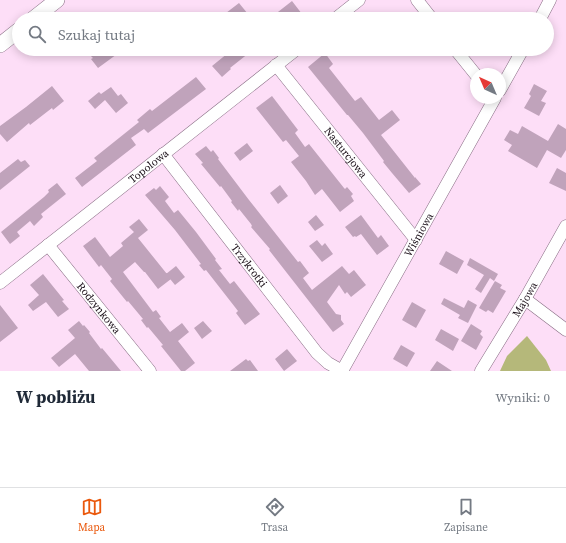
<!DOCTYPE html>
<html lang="pl">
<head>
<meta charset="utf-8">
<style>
  :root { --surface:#fff; --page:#f2f2f3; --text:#1f2937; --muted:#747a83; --line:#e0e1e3; --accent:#ea580c }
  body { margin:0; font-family:"Source Serif 4",serif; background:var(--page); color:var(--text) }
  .compass { position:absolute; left:470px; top:68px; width:36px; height:36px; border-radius:50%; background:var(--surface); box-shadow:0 2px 10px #0003; rotate:316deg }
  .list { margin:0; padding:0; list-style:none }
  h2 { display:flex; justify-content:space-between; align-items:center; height:52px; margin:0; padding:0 16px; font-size:17px }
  h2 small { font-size:13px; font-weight:400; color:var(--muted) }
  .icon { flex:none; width:22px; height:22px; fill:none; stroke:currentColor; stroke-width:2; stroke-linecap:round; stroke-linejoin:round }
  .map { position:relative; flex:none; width:566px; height:371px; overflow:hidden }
  .search { position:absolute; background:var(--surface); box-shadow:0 2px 10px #0003; left:12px; right:12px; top:12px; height:44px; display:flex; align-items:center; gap:10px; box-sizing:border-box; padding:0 14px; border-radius:22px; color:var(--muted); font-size:15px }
  .sheet { height:116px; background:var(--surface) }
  nav { display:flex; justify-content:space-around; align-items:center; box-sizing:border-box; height:56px; border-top:1px solid var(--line); background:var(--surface); font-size:11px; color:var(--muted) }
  nav a { display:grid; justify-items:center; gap:2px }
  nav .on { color:var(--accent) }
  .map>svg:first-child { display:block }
</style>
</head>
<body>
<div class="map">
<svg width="566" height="371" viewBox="0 0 566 371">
  <rect width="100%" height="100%" fill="#fddef7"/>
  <path fill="#b5b87a" d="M527,336L546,360L551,371H500L507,356Z"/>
  <path fill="#c0a3bb" d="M292,1L302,14L295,19H269Z
    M239,3L252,19H231L226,13Z
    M98,49H124L98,68L91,59L93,58L90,55Z
    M233,49H254L230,68L231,69L222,77L212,66Z
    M325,53L333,64L329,68L355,101L361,97L379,120L392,110L400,120L381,135L415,178V177L421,184L409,193L392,173L383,162L384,161L363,133L348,115H347L308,67Z
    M196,77L206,89L148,133L144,129L131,138L136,145L82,187L75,178L97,161L94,158L139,122L137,120L150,109L152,111Z
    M534,84L547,91L541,101L546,103L539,116L524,108L531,96L529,94Z
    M52,86L64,101L53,110L52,108L30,125L29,123L7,142L0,134V126L26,107Z
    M111,87L118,96L121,94L128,103L116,113L105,100L95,109L88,101L99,92L101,94Z
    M272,96L298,130L295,133L305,147L309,144L344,188L345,189L347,187L353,194L351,196L354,201L340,212L322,189L315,195L306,181L291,162L299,156L286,140L283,142L256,108Z
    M558,124L566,129V150L561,158L547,150L537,168L508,151L512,145L504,140L510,130L518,134L522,126L548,141Z
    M247,143L253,151L240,161L234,153Z
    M206,146L211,152L213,150L219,158L218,159L249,200L298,262L300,261L309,273L303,278L312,290L342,266L349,274L354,270L366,285L351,297L347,292L345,294L339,285L327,302L336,314L341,315V320L344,324L333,332L269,250L270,249L251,227L252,226L251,224L239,209L238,211L231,202L232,201L221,186L220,187L201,164L203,163L195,154Z
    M18,159L21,162L25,160L30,166L0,190V173Z
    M557,168L566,173V191L549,183Z
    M57,183L66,194L41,214L43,217L34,226L30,221L17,232L20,236L10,244L1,232L44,197L49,192L48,190Z
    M280,185L288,196L278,204L270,193Z
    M160,186L169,197L165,201L174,213L178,210L196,232L216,259L215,260L222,269L219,270L230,284L234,281L260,314L245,325L236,313L238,311L206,270L204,271L199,265L201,264L175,230L145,195L154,188L156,190Z
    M316,215L324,225L315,231L308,222Z
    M361,215L378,238L381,235L389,246L377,255L361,234L356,237L355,236L353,237L345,227Z
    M139,219L148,230L138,238L171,279L158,289L145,272H144L135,262L123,272L153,312L156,310L161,317L159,318L170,332L182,323L189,332L178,341L195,363L185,371H181L161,346L163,345L148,327L147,328L141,320L143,319L128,301L127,302L110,281L112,279L101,265L99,267L83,246L95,237L110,257L123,246L121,243L134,232L129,227Z
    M317,240L322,246L325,243L333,254L322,262L309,246Z
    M446,251L464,261L457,274L439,264Z
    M470,258L498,274L494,281L490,278L481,293L475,289L484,275L467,265Z
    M176,266L185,277L175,285L166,274Z
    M43,274L64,300L62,301L69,309L58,317L46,302L33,311L28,305L39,295L30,285Z
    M495,281L502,285L500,288L506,291L493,313L488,310L486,312L479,308Z
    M444,298L464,308L468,300L477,305L468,323L458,318L460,315L441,304Z
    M412,302L426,310L416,328L402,320Z
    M0,305L18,328L0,342Z
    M79,321L83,326L84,325L90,332L89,333L101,349L102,348L121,371H89L75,354L59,367L51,358L75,338L68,330Z
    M203,321L212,331L202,339L194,328Z
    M471,324L482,331L480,334L483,337L476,350L461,341Z
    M441,329L459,339L453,351L435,340Z
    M401,345L415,353L407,367L393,359Z
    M287,349L297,361L284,371L275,359Z
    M246,359L248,361L250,360L258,371H230Z
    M437,361L452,371H430Z"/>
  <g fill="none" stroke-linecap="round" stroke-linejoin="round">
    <g stroke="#876c83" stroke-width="13">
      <g id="minor">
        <path d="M417,0L432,19"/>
        <path d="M335,19L359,0"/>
        <path d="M540,19L550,0"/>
        <path d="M455,49L476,75"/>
        <path id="s1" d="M276,65L416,240"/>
        <path d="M500,90L523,49"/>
        <path id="s2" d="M163,154L317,353L328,363L342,371L495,98"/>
        <path id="s3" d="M48,245L150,371"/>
        <path id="s4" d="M0,283L297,49"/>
        <path d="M525,299L566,330"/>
        <path id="s5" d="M481,371L525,299L566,226"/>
      </g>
    </g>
    <g stroke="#876c83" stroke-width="16">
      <path id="major" d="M33,19L57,0
        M0,45L19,30"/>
    </g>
    <use href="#minor" stroke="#fff" stroke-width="12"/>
    <use href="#major" stroke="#fff" stroke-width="15"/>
  </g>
  <g text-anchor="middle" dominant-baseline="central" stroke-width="4" stroke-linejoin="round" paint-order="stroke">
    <g font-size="11" fill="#1a0f18" stroke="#fff">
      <text stroke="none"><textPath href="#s1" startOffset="112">Nasturcjowa</textPath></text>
      <text stroke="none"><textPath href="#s4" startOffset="189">Topolowa</textPath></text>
      <text stroke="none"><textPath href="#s2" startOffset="439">Wiśniowa</textPath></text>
      <text stroke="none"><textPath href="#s2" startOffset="141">Trzykrotki</textPath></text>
      <text stroke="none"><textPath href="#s5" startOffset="84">Majowa</textPath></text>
      <text stroke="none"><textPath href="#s3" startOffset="81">Rodzynkowa</textPath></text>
    </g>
  </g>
</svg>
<svg class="compass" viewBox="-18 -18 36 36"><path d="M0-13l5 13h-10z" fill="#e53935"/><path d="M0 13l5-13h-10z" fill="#747a83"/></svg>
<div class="search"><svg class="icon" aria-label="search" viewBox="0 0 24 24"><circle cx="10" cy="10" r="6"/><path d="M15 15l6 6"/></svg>Szukaj tutaj</div>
</div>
<section class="sheet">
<h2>W pobliżu<small>Wyniki: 0</small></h2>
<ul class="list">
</ul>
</section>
<nav>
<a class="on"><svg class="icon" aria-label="map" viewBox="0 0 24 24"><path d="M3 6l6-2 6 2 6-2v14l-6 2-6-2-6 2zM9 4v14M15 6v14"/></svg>Mapa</a>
<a><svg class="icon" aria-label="directions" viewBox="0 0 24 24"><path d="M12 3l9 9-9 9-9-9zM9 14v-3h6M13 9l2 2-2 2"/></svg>Trasa</a>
<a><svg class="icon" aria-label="saved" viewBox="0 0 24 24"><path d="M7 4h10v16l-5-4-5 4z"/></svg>Zapisane</a>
</nav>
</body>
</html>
